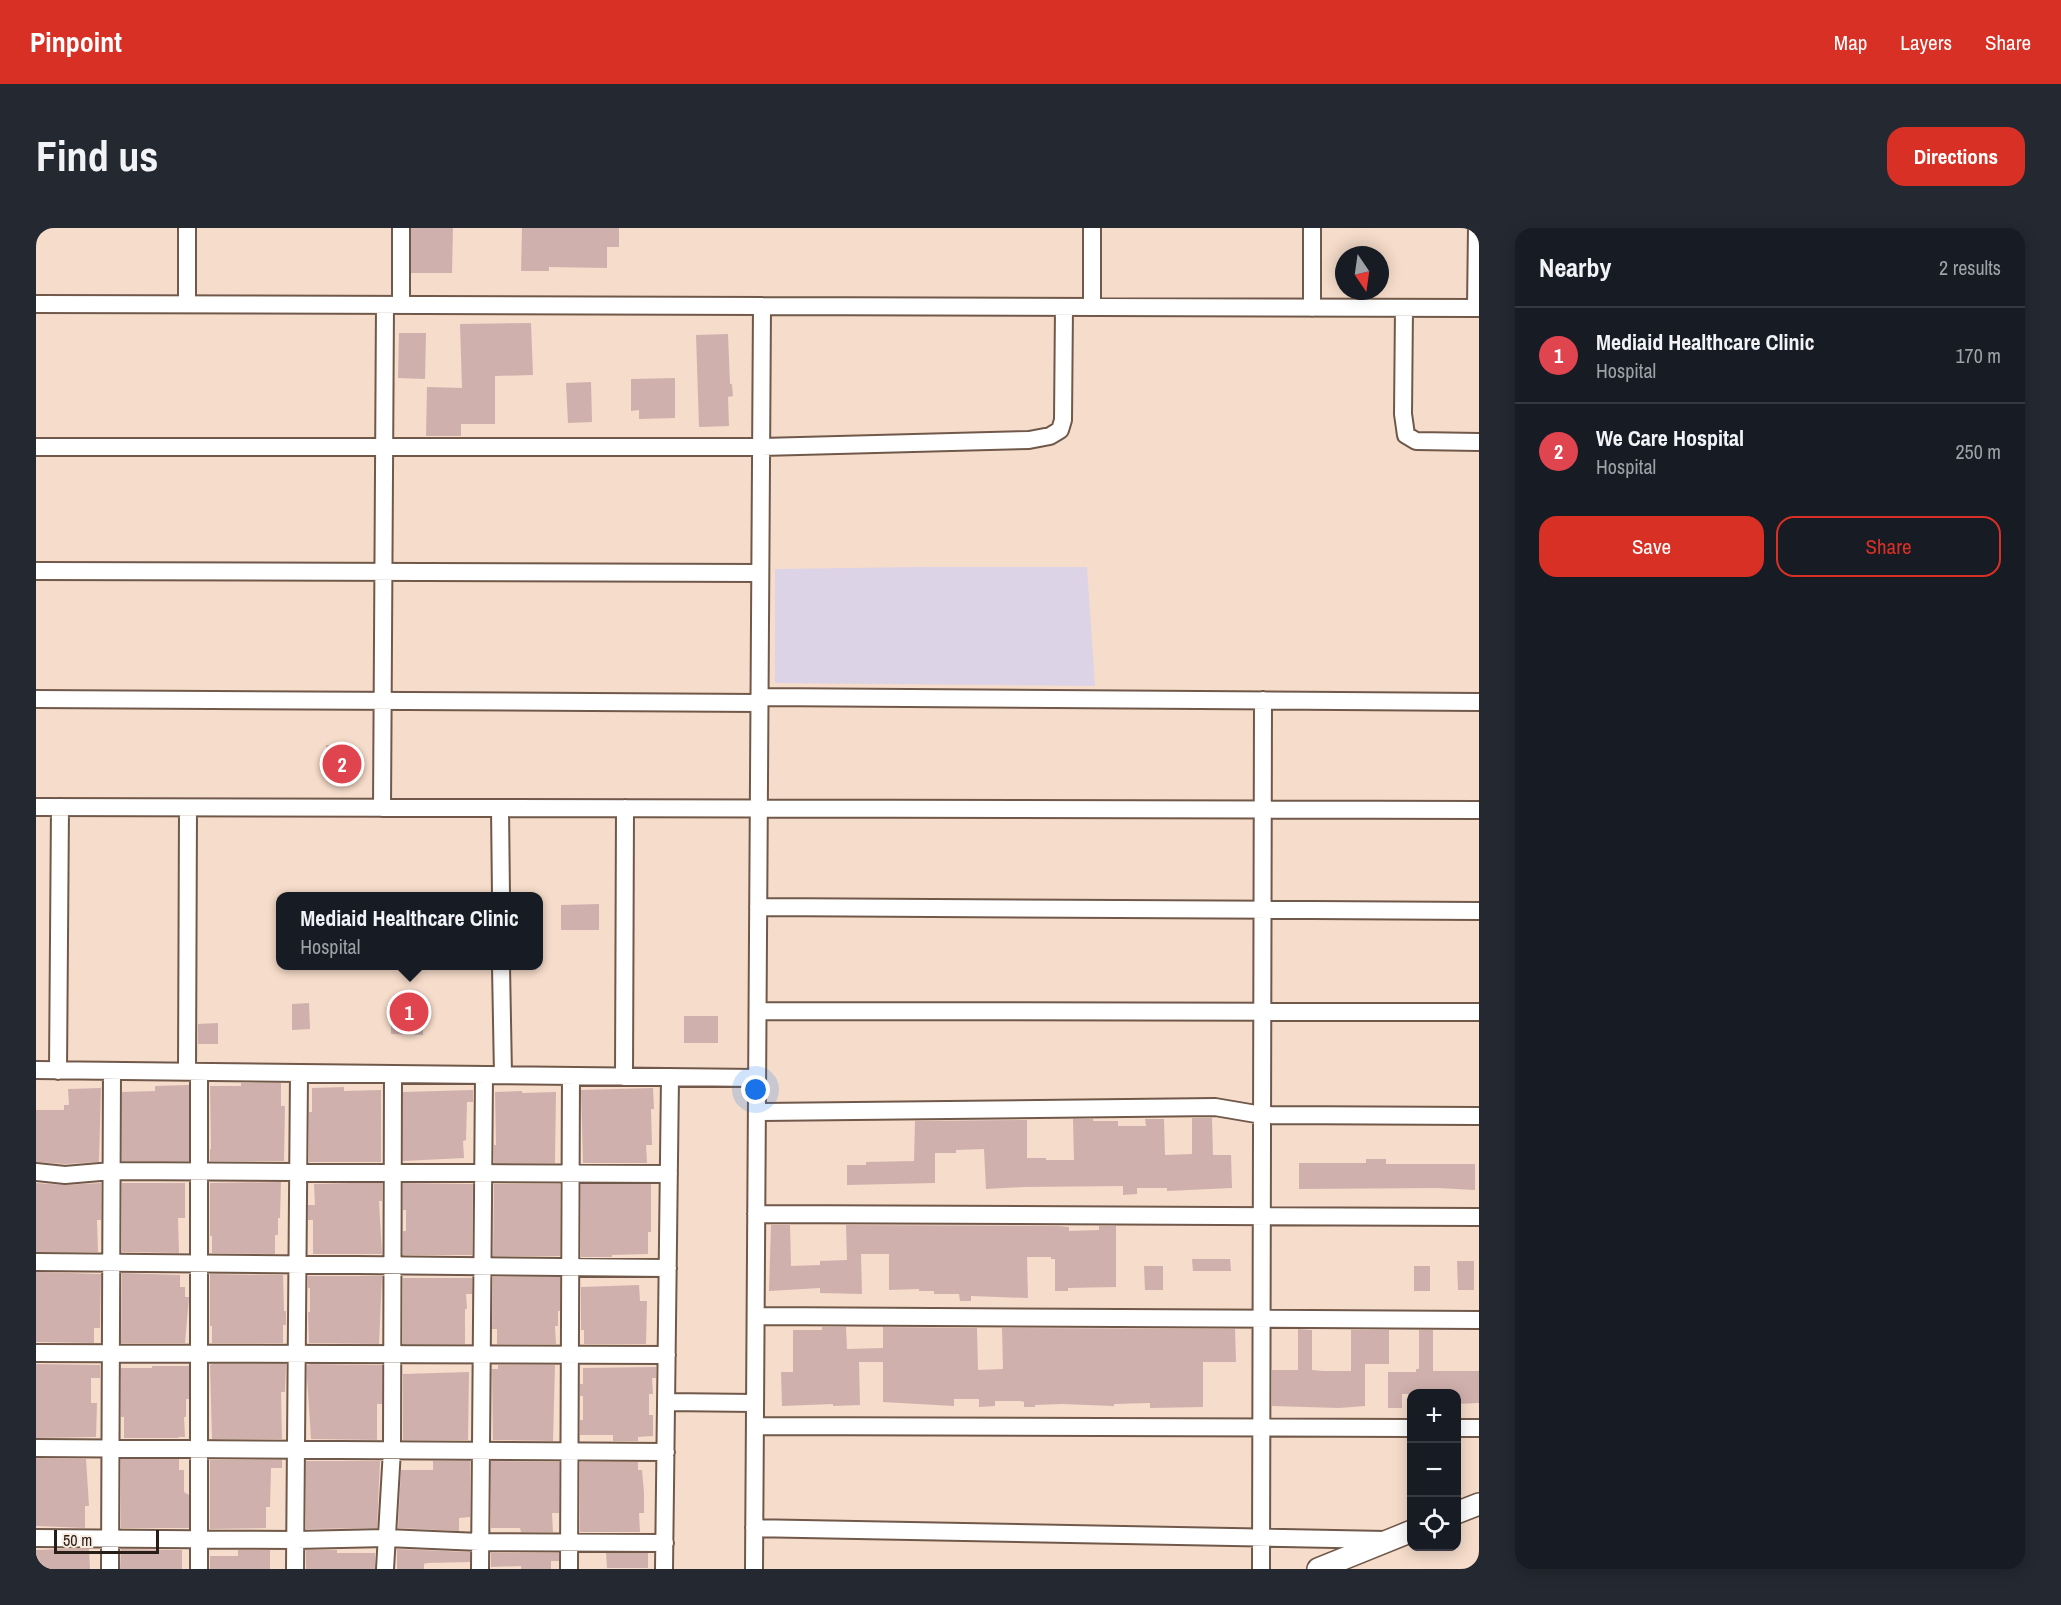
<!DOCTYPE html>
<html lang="en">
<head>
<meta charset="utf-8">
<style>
  :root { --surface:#171b24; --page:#242831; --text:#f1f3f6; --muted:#9ea1a6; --line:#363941; --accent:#d93025 }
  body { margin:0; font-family:"Archivo Narrow",sans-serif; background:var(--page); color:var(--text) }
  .controls { position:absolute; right:18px; bottom:18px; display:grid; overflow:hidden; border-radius:12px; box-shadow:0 3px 15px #0003 }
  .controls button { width:54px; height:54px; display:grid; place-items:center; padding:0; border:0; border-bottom:2px solid var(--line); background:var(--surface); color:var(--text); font:30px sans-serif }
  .compass { position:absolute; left:1299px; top:18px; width:54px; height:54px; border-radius:50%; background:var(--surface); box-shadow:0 3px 15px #0003; rotate:167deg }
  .scale { position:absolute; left:18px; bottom:15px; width:105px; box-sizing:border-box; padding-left:6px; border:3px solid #271e18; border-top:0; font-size:16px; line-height:21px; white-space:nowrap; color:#271e18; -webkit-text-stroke:4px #fbebe1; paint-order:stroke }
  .you { position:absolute; left:720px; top:862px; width:21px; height:21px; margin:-15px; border:4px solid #fff; border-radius:50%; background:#1a73e8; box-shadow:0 0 0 9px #1a73e833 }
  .badge { display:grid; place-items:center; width:39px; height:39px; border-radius:50%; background:var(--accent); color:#fff; font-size:20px; font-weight:700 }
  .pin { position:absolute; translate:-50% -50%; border:3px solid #fff; box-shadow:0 2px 6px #0006 }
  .popup { position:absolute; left:240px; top:664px; width:267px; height:78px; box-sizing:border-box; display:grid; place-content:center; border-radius:12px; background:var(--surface); filter:drop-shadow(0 2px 4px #0005); font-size:20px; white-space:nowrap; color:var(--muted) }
  .popup b { font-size:22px; color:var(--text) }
  .popup::after { content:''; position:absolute; left:50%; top:100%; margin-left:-12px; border:12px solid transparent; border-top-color:var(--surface) }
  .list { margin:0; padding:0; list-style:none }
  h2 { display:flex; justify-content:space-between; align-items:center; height:78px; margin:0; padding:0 24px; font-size:26px }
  h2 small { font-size:20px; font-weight:400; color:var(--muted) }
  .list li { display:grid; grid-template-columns:39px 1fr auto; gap:18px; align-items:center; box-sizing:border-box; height:96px; padding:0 24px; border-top:2px solid var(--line) }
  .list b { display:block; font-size:22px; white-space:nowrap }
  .list p { margin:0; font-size:20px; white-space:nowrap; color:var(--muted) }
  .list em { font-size:20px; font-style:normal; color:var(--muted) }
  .actions { display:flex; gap:12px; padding:18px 24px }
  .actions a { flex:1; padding:14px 0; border:2px solid var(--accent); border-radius:18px; text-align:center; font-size:21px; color:var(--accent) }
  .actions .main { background:var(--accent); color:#fff }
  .icon { flex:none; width:33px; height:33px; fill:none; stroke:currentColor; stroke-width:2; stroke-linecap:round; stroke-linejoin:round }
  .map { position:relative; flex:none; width:1443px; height:1341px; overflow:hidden; border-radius:18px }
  header { display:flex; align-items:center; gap:36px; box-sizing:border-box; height:84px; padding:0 30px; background:var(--accent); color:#fff }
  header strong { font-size:28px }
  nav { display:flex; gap:33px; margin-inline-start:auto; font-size:21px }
  .intro { display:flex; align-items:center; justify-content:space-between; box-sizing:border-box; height:144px; padding:0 36px }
  h1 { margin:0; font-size:42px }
  .button { padding:15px 27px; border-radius:18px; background:var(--accent); color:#fff; font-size:21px; font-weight:700 }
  main { display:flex; gap:36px; padding:0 36px }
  aside { flex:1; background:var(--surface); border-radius:18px; box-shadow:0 3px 15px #0003 }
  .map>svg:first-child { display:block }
</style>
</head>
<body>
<header>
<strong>Pinpoint</strong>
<nav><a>Map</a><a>Layers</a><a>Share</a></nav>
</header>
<div class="intro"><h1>Find us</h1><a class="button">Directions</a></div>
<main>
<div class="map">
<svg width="1443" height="1341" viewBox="0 0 1443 1341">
  <rect width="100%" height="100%" fill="#f6dcca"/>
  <path fill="#ddd3e7" d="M882,339H1051L1059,458L739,455V341Z"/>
  <path fill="#d0b0ad" d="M375,0H417L416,45H375Z
    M486,0H583V19H571V40L513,39V43H485Z
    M495,95L497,147L459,148V196H425V208H390L391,159L426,160L424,96Z
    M363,105H390L389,151L362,150Z
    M692,106L694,156H696L697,168L692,169L693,198L663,199L660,107Z
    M639,150V190L603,191V182L595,183V151Z
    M555,154L556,194L532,195L530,155Z
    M290,517L315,518L313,544L289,543Z
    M563,676V702H525V677Z
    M273,775L274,801L256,802V776Z
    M355,777H387V807L355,806Z
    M648,788H682V815H648Z
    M182,795V816H162V796Z
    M205,855H245V878H249L248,933H174V921H175L174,858H205Z
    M153,857V933H86V864L119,863V858Z
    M308,859V863L345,862V934H273V884H276V860Z
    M65,860L63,934L29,936L0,934V882H28V877H33L32,861Z
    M617,860L618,881H615L616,917H610L611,935H547L545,862Z
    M437,862V874H431L430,912L427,913L428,930L367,933V864Z
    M486,863V865L520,864L519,935H458V917H460L459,864Z
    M1156,890H1176L1177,927H1195L1196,960L1131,963V960H1101V966L1087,967V958L988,959L950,961L948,921L920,922V925H899V955L811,957V937H830V934L878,933L879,893L991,892V930H1010V932H1038L1037,891H1057V893H1082V898H1110L1109,891H1128L1129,927L1156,926Z
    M1330,931H1350V936H1439V962L1401,960L1263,961V935H1330Z
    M245,954L244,990H242V1007H239V1026L176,1025V1008H174V955Z
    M0,955L28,957L65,955V992H61L62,1024H0Z
    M86,955H149V990H142L143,1025L86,1024Z
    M315,955H346V973H343L346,1026H277V992H272V977H279L278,956Z
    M367,955L437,956L436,1027H367V1003H370V982H367Z
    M458,956H524V1028H457Z
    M545,956H615V1004H612V1026L576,1027V1029H545Z
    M735,997H754L755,1038L784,1037V1033L811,1032L810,997L1022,998L1033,999V1003L1063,1002V998H1080V1059L1032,1060V1063H1019V1031H1015V1029H991L992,1070L935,1068V1073H924L923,1066H898V1063H883V1061L853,1062V1026H825L826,1066L784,1065V1060L733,1063Z
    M1156,1031H1194L1195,1043H1157Z
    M1421,1033H1438V1062H1422Z
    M1108,1038H1127V1062H1109Z
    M1378,1038H1394V1063H1378Z
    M0,1044L65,1046L64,1100H58V1115L0,1114Z
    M86,1045L144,1047V1059H149V1069H153L149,1115H85Z
    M174,1046L247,1047L248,1083H250V1097H247V1115H176V1098H174Z
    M272,1048H346L343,1116L273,1115L272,1084H274V1060H272Z
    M457,1049H524V1083H522V1098H519L520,1116H461V1101H456Z
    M367,1050H436V1066H430L431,1081H429V1116H367Z
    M603,1057L604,1073H611L610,1116H548V1102H545V1059Z
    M786,1099H810L811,1121L847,1120V1099L941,1100L942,1142L967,1141L966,1100L1199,1101L1200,1134H1167V1179L1114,1180V1175L1078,1176V1178L1026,1176L999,1177V1179H988V1174L985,1173H959V1178L943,1179V1171H918V1178L847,1174V1134H823L824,1177L797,1178V1176L746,1178L745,1144H757V1102H786Z
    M1262,1101L1276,1102V1142L1288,1143H1315V1102H1353V1136H1329V1178L1303,1180L1236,1178V1142H1262Z
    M1383,1102H1397V1143H1443V1175L1420,1176V1166H1366V1180H1352V1144H1380V1141H1383Z
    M0,1136L64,1137V1150H55V1175H61L60,1209L0,1210Z
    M176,1136H250L249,1164H245L246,1211H176L174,1137Z
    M274,1136L346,1137V1176H341V1212L275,1211L271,1149V1137Z
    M462,1137H519L517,1213L457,1212L456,1141H462Z
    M116,1138H153V1171H150V1189H148L149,1209H142L143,1210H88V1189H85V1140H116Z
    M620,1139V1150H616L617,1166H613V1187H617V1208L602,1209V1213H577V1207H544V1192H547V1168H544V1156H547V1140Z
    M433,1144L432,1212H367V1146Z
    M0,1230L50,1231L53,1278H49V1300L0,1298Z
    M85,1231H143V1242H148V1264L153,1267V1300H85Z
    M174,1232H246V1240H235L234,1279H230V1300L174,1301Z
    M270,1233H344L341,1300L270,1301Z
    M397,1233H434V1289L423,1290V1303L362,1300L365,1242H397Z
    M455,1233L523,1234V1285H516L517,1304H485L484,1300H455Z
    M544,1234H602V1242H606L608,1265V1285H603L604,1304H544Z
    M25,1321H53L54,1341H0V1322Z
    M85,1321L146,1322V1341H84Z
    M361,1321L434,1324V1334L391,1335L388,1336V1341H361Z
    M202,1322H234V1341H174V1328H202Z
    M270,1322H301V1325H339V1341H270Z
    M455,1325H523V1333H515V1341H485V1338L455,1339Z
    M570,1325H612V1340H571Z"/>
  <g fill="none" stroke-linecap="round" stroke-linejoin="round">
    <g stroke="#70594a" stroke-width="20">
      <path id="minor" d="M1056,0V79
        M0,76L1443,80
        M151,76V0
        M365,77V0
        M1276,80V0
        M1368,80L1367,186L1370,207L1380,213L1443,214
        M1440,80L1441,0
        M0,219H725L993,212L1014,208L1024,202L1027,192L1028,79
        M0,343L724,345
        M723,469L1443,474
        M0,471L724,475
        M0,579L1443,582
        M346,580L349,77
        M464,580L465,668
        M722,679L1443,683
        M465,738L467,847
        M722,783L1443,784
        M0,842L721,850
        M22,843L24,579
        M151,844L152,580
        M163,844V1341
        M588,849L589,580
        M721,884L1179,879L1226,887L1443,888
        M0,944L29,947L76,943L633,946
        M720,986L1443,989
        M0,1034L632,1040
        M720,1088L1443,1092
        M0,1125L631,1127
        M630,1174L719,1175
        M719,1198L1376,1200
        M1420,1200H1443
        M0,1220L630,1224
        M718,1300L1350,1312
        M0,1310L260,1312L350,1310L444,1314L629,1315
        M74,1341L76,843
        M259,1341L263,845
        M349,1341L356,1222L357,846
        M444,1341L448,847
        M533,1341L535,848
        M628,1341L634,849
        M718,1341L726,78
        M1225,1341L1227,472"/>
    </g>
    <g stroke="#70594a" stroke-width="24">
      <path id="major" d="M1420,1285L1443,1276
        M1282,1341L1376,1303"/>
    </g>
    <use href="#minor" stroke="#fff" stroke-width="16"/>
    <use href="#major" stroke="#fff" stroke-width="21"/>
  </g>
</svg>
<div class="controls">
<button>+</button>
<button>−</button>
<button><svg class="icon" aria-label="locate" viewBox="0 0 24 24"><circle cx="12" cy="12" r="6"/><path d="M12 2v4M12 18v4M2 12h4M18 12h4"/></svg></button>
</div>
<svg class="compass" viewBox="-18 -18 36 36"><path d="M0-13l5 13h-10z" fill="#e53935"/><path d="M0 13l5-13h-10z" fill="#9ea1a6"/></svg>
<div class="scale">50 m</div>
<div class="you"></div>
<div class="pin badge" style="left:373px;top:784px;background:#e0444e">1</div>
<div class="popup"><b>Mediaid Healthcare Clinic</b>Hospital</div>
<div class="pin badge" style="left:306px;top:536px;background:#e0444e">2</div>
</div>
<aside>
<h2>Nearby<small>2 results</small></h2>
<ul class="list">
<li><span class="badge" style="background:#e0444e">1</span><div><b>Mediaid Healthcare Clinic</b><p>Hospital</p></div><em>170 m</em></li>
<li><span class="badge" style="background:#e0444e">2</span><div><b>We Care Hospital</b><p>Hospital</p></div><em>250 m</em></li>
</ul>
<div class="actions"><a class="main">Save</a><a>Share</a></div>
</aside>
</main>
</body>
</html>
